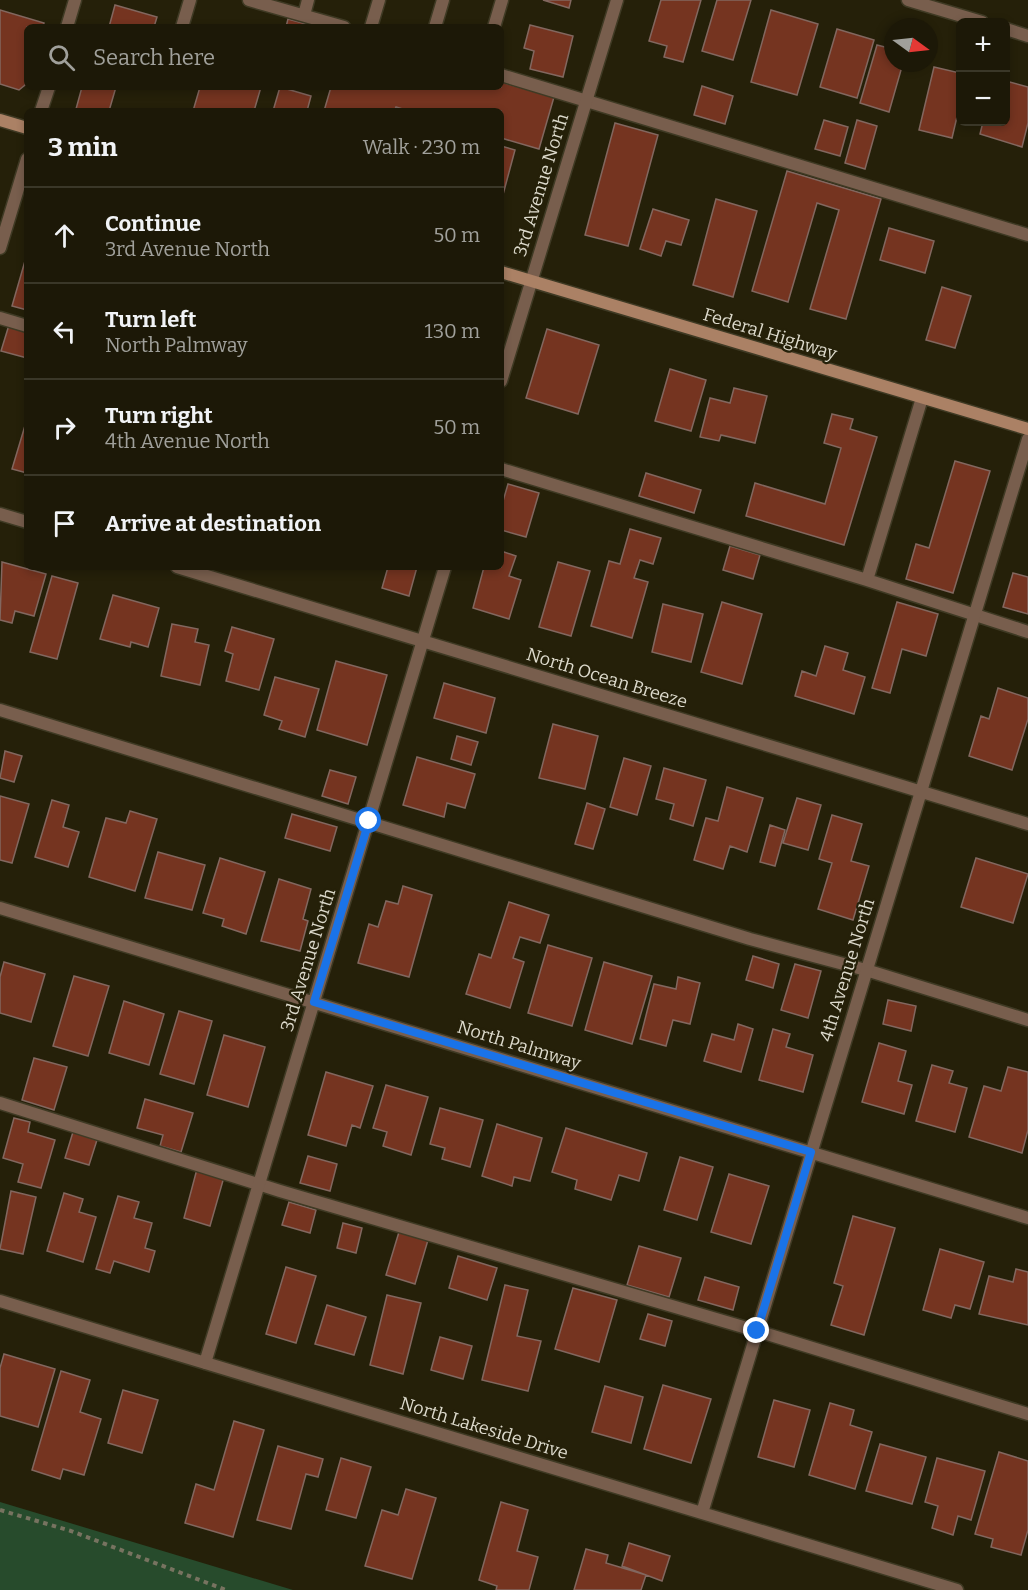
<!DOCTYPE html>
<html lang="en">
<head>
<meta charset="utf-8">
<style>
  :root { --surface:#1c1807; --page:#292515; --text:#f1f3f6; --muted:#a0a09b; --line:#3a3728 }
  body { margin:0; font-family:Bitter,serif; background:var(--page); color:var(--text) }
  .controls { position:absolute; right:18px; top:18px; display:grid; overflow:hidden; border-radius:9px; box-shadow:0 3px 9px #0003 }
  .controls button { width:54px; height:54px; display:grid; place-items:center; padding:0; border:0; border-bottom:2px solid var(--line); background:var(--surface); color:var(--text); font:30px sans-serif }
  .compass { position:absolute; left:884px; top:18px; width:54px; height:54px; border-radius:50%; background:var(--surface); box-shadow:0 3px 9px #0003; rotate:105deg }
  .stop { position:absolute; width:18px; height:18px; margin:-14px; border:4px solid #1a73e8; border-radius:50%; background:#fff }
  .stop.end { background:#1a73e8; border-color:#fff; box-shadow:0 2px 6px #0008 }
  .list { margin:0; padding:0; list-style:none }
  h2 { display:flex; justify-content:space-between; align-items:center; height:78px; margin:0; padding:0 24px; font-size:26px }
  h2 small { font-size:20px; font-weight:400; color:var(--muted) }
  .list li { display:grid; grid-template-columns:39px 1fr auto; gap:18px; align-items:center; box-sizing:border-box; height:96px; padding:0 24px; border-top:2px solid var(--line) }
  .list b { display:block; font-size:22px; white-space:nowrap }
  .list p { margin:0; font-size:20px; white-space:nowrap; color:var(--muted) }
  .list em { font-size:20px; font-style:normal; color:var(--muted) }
  .icon { flex:none; width:33px; height:33px; fill:none; stroke:currentColor; stroke-width:2; stroke-linecap:round; stroke-linejoin:round }
  .map { position:relative; flex:none; width:1028px; height:1590px; overflow:hidden }
  .search { position:absolute; background:var(--surface); box-shadow:0 3px 9px #0003; left:24px; top:24px; width:480px; height:66px; display:flex; align-items:center; gap:15px; box-sizing:border-box; padding:0 21px; border-radius:9px; color:var(--muted); font-size:22px }
  .panel { position:absolute; background:var(--surface); box-shadow:0 3px 9px #0003; left:24px; top:108px; width:480px; height:462px; border-radius:9px }
  .map>svg:first-child { display:block }
</style>
</head>
<body>
<div class="map">
<svg width="1028" height="1590" viewBox="0 0 1028 1590">
  <rect width="100%" height="100%" fill="#252009"/>
  <path fill="#274b2c" d="M0,1502L293,1590H0Z"/>
  <path fill="#753420" stroke="#82675f" stroke-width="1.5" d="M543,0H571L569,8Z
    M661,0H701L683,62L664,57L667,46L649,41Z
    M717,0H751L733,60L702,51Z
    M115,5L157,17L154,27H109Z
    M0,10L44,23L43,27H27V80L25,85L19,90L0,84Z
    M771,10L818,24L797,95L751,82Z
    M288,19L317,27H286Z
    M530,25L573,36L563,77L530,69L534,51L524,48Z
    M837,29L874,40L857,98L820,87Z
    M877,45L893,49V63H903L889,112L860,103Z
    M934,67L960,73V104L952,138L919,130Z
    M1006,81L1028,87V123L1022,147L980,134L983,122H1006Z
    M501,82L554,97L539,149L501,138V111H409L396,107L394,111H324L331,87H501Z
    M702,86L733,96L725,124L694,115Z
    M82,87H116L109,111L76,109Z
    M200,87H261L254,111H193Z
    M280,87L311,96L307,111H273Z
    M824,120L848,127L840,156L815,149Z
    M857,120L877,126L865,169L845,163Z
    M615,123L658,135L628,246L585,235Z
    M501,146L515,150L501,202Z
    M787,171L881,199L846,319L810,309L839,210L817,203L788,302L752,291Z
    M716,199L757,211L733,297L693,285Z
    M653,209L689,220L681,245L666,241L661,256L640,249Z
    M889,228L934,241L925,273L880,260Z
    M27,254V310L12,306Z
    M942,287L971,296L955,348L926,340Z
    M9,325L27,330V358L1,351Z
    M547,329L599,345L578,414L526,398Z
    M670,369L706,380L691,431L655,421Z
    M734,388L767,396L755,443L721,435L719,441L700,437L710,398L730,403Z
    M832,414L853,419L850,429L877,437L844,545L746,516L755,483L825,504L841,448L824,443Z
    M27,419V473L12,469Z
    M955,461L990,471L953,593L906,579L916,544L929,548Z
    M646,473L701,490L694,513L639,496Z
    M508,484L539,493L526,537L501,530V508Z
    M630,529L661,538L653,564L640,560L634,578L648,582L632,638L591,626L609,561L620,564Z
    M730,546L760,555L753,579L723,570Z
    M501,551L516,556L509,576L521,580L509,619L473,608L484,567H501Z
    M2,562L46,574L34,616L15,611L12,623L0,620Z
    M558,562L590,571L571,636L539,627Z
    M388,567H417L409,596L382,588Z
    M1013,573L1028,577V614L1003,607Z
    M52,576L78,583L57,659L30,652Z
    M113,595L159,608L148,647L131,642L130,647L100,639Z
    M722,602L762,614L742,684L701,672Z
    M897,602L938,614L926,656L902,649L890,693L872,688Z
    M663,604L703,614L691,662L652,652Z
    M172,624L198,629L195,642L209,645L200,685L161,676Z
    M232,627L274,639L259,690L226,681L233,654L225,651Z
    M825,646L848,653L843,670L865,677L854,714L795,696L802,671L816,676Z
    M336,661L387,675L367,745L317,730Z
    M275,677L319,689L305,737L279,729L282,721L264,715Z
    M444,683L495,698L486,733L434,718Z
    M998,688L1028,698V719L1012,770L969,756L981,716L989,719Z
    M553,724L598,736L585,789L539,778Z
    M457,736L478,742L471,765L451,759Z
    M5,751L22,756L14,782L0,778Z
    M417,757L475,774L465,808L447,803L444,817L403,805Z
    M624,758L651,766L637,815L610,807Z
    M664,768L706,780L693,826L670,819L674,804L656,799Z
    M330,770L356,777L348,804L322,796Z
    M727,787L763,798L747,852L730,846L723,869L694,860L706,818L718,821Z
    M0,796L29,804L12,863L0,860Z
    M797,798L821,805L808,850L783,843Z
    M52,800L69,805L63,827L79,832L68,867L35,857Z
    M587,803L605,809L593,849L575,844Z
    M130,811L157,819L135,891L89,877L106,818L126,823Z
    M292,814L337,827L330,851L285,838Z
    M832,815L862,824L851,861L869,866L853,920L818,909L832,863L819,859Z
    M770,825L785,830L775,866L760,862Z
    M158,852L205,865L192,910L145,898Z
    M220,858L265,872L246,934L222,926L224,919L203,913Z
    M976,858L1028,874L1013,923L961,907Z
    M279,879L311,889L303,919L308,921L300,951L261,941Z
    M403,886L432,895L409,977L358,963L369,924L378,927L386,901L398,904Z
    M509,902L549,915L540,943L520,937L513,958L524,962L510,1008L466,994L479,954L491,958Z
    M548,945L592,958L572,1026L528,1013Z
    M753,956L779,964L773,988L746,980Z
    M4,962L45,974L31,1022L0,1013V977Z
    M604,962L652,976L632,1044L585,1030Z
    M795,964L821,971L808,1018L781,1010Z
    M74,976L109,986L88,1056L53,1046Z
    M678,977L700,983L690,1024L673,1020L666,1046L640,1039L654,984L676,989Z
    M888,1000L916,1006L911,1031L883,1024Z
    M124,1001L164,1014L149,1065L109,1053Z
    M179,1011L212,1021L194,1084L160,1074Z
    M738,1024L753,1029L741,1072L704,1061L712,1034L734,1040Z
    M773,1029L790,1034L786,1047L813,1055L803,1092L759,1080Z
    M224,1035L265,1047L248,1107L207,1095Z
    M879,1043L906,1051L898,1081L912,1085L904,1114L862,1102Z
    M34,1058L67,1067L54,1110L22,1100Z
    M932,1065L953,1071L949,1083L967,1088L955,1132L916,1121Z
    M1008,1067L1028,1072V1130L1022,1153L969,1137L984,1086L1001,1091Z
    M326,1072L373,1086L360,1128L352,1125L346,1146L308,1135Z
    M386,1085L428,1097L411,1155L383,1146L387,1132L373,1128Z
    M145,1099L193,1113L181,1152L160,1146L163,1135L137,1128Z
    M440,1108L483,1120L470,1167L442,1159L445,1148L430,1144Z
    M14,1118L30,1122L28,1132L55,1140L41,1188L18,1182L23,1164L3,1158Z
    M497,1124L542,1138L530,1181L514,1177L512,1186L482,1176Z
    M566,1128L647,1153L639,1181L619,1175L611,1200L575,1189L577,1180L552,1172Z
    M73,1132L97,1140L89,1165L65,1158Z
    M308,1156L337,1164L330,1191L300,1183Z
    M680,1157L713,1167L697,1220L664,1210Z
    M197,1169L224,1177L210,1226L184,1218Z
    M729,1174L769,1186L751,1244L711,1232Z
    M11,1191L36,1197L23,1254L0,1249Z
    M64,1193L83,1199L79,1212L96,1217L83,1262L47,1251Z
    M118,1196L139,1202L134,1218L152,1223L145,1248L155,1251L149,1272L114,1261L110,1273L96,1269Z
    M289,1202L316,1210L310,1233L282,1225Z
    M853,1216L895,1228L864,1335L831,1325L843,1286L834,1283Z
    M343,1223L362,1228L356,1253L337,1248Z
    M399,1232L428,1240L415,1284L386,1275Z
    M639,1246L681,1258L669,1297L627,1285Z
    M940,1249L984,1262L970,1309L955,1305L951,1318L923,1310Z
    M458,1256L497,1268L487,1300L449,1288Z
    M286,1267L316,1276L296,1343L266,1334Z
    M1016,1269L1028,1272V1325L979,1314L989,1276L1013,1282Z
    M705,1277L739,1287L733,1310L698,1300Z
    M505,1285L528,1290L517,1336L541,1341L528,1391L482,1380Z
    M573,1288L617,1300L599,1362L555,1349Z
    M387,1295L421,1303L403,1374L370,1365Z
    M327,1305L366,1317L354,1355L315,1344Z
    M648,1314L672,1321L665,1346L640,1339Z
    M440,1337L472,1346L463,1379L431,1370Z
    M4,1354L55,1369L38,1427L0,1416V1368Z
    M61,1371L90,1380L80,1412L101,1419L84,1475L63,1469L60,1479L32,1470Z
    M663,1385L711,1399L691,1463L644,1449Z
    M605,1386L643,1397L631,1443L592,1432Z
    M123,1390L158,1400L142,1453L108,1443Z
    M774,1400L810,1410L794,1467L758,1457Z
    M830,1403L854,1410L850,1425L872,1432L855,1489L809,1475Z
    M234,1421L264,1430L233,1537L185,1523L196,1484L214,1490Z
    M880,1444L926,1457L912,1504L866,1491Z
    M278,1446L323,1459L318,1477L306,1474L291,1529L257,1520Z
    M999,1452L1028,1461V1530L1021,1555L991,1547L993,1539L975,1534Z
    M341,1458L371,1467L356,1518L326,1510Z
    M937,1458L985,1471L971,1520L958,1516L953,1535L932,1528L938,1506L925,1502Z
    M406,1489L436,1498L412,1579L365,1566L382,1510L398,1515Z
    M501,1502L528,1510L517,1551L538,1557L529,1590H496L497,1586L479,1580Z
    M629,1543L670,1556L662,1581L622,1566Z
    M586,1549L608,1555L606,1563L646,1575L641,1590H574Z"/>
  <g fill="none" stroke-linecap="round" stroke-linejoin="round">
    <g stroke="#3f3a24" stroke-width="15">
      <path id="service" d="M249,0L344,27
        M304,15L308,0
        M182,27L190,0
        M371,27L379,0
        M435,27L443,0
        M494,27L502,0
        M501,75L1028,235
        M0,318L27,326
        M922,398L867,580L1028,632
        M501,469L867,580
        M0,710L750,939L866,970L1028,1020
        M0,1103L280,1191L757,1331L1028,1414"/>
    </g>
    <g stroke="#3f3a24" stroke-width="15">
      <path id="minor" d="M908,0L982,22
        M67,27L75,0
        M1006,29L1028,36
        M41,111L49,87
        M0,248L27,159
        M501,381L617,0
        M0,514L27,522
        M177,567L1028,824
        M0,908L1028,1218
        M0,1301L957,1590
        M205,1363L445,567
        M702,1513L1028,439"/>
    </g>
    <g stroke="#3f3a24" stroke-width="15">
      <path id="secondary" d="M0,120L27,128
        M501,272L1028,429"/>
    </g>
    <path stroke="#777360" stroke-width="4" stroke-dasharray="4.5 4.5" stroke-linecap="butt" d="M0,1510L71,1531L226,1590"/>
    <use href="#service" stroke="#785e4d" stroke-width="12"/>
    <use href="#minor" stroke="#785e4d" stroke-width="12"/>
    <use href="#secondary" stroke="#ab8165" stroke-width="12"/>
  </g>
  <g fill="none" stroke-linecap="round" stroke-linejoin="round">
    <path stroke="#1a73e8" stroke-width="8" d="M369,821L314,1002L811,1152L757,1331"/>
  </g>
  <g text-anchor="middle" dominant-baseline="central" stroke-width="4.5" stroke-linejoin="round" paint-order="stroke">
    <g font-size="18" fill="#dddacc" stroke="#252009">
      <text transform="translate(541 185) rotate(-73)">3rd Avenue North</text>
      <text transform="translate(770 334) rotate(17)">Federal Highway</text>
      <text transform="translate(607 678) rotate(17)">North Ocean Breeze</text>
      <text transform="translate(308 960) rotate(-73)">3rd Avenue North</text>
      <text transform="translate(847 970) rotate(-73)">4th Avenue North</text>
      <text transform="translate(519 1045) rotate(17)">North Palmway</text>
      <text transform="translate(484 1428) rotate(17)">North Lakeside Drive</text>
    </g>
  </g>
</svg>
<div class="controls">
<button>+</button>
<button>−</button>
</div>
<svg class="compass" viewBox="-18 -18 36 36"><path d="M0-13l5 13h-10z" fill="#e53935"/><path d="M0 13l5-13h-10z" fill="#a0a09b"/></svg>
<div class="stop" style="left:369px;top:821px"></div>
<div class="stop end" style="left:757px;top:1331px"></div>
<div class="search"><svg class="icon" aria-label="search" viewBox="0 0 24 24"><circle cx="10" cy="10" r="6"/><path d="M15 15l6 6"/></svg>Search here</div>
<section class="panel">
<h2>3 min<small>Walk · 230 m</small></h2>
<ul class="list">
<li><svg class="icon" aria-label="ahead" viewBox="0 0 24 24"><path d="M12 20V5M6 11l6-6 6 6"/></svg><div><b>Continue</b><p>3rd Avenue North</p></div><em>50 m</em></li>
<li><svg class="icon" aria-label="left" viewBox="0 0 24 24"><path d="M17 20v-9H6M10 6l-5 5 5 5"/></svg><div><b>Turn left</b><p>North Palmway</p></div><em>130 m</em></li>
<li><svg class="icon" aria-label="right" viewBox="0 0 24 24"><path d="M7 20v-9h11M14 6l5 5-5 5"/></svg><div><b>Turn right</b><p>4th Avenue North</p></div><em>50 m</em></li>
<li><svg class="icon" aria-label="arrive" viewBox="0 0 24 24"><path d="M6 21V4h12l-3 4 3 4H6"/></svg><div><b>Arrive at destination</b></div></li>
</ul>
</section>
</div>
</body>
</html>
